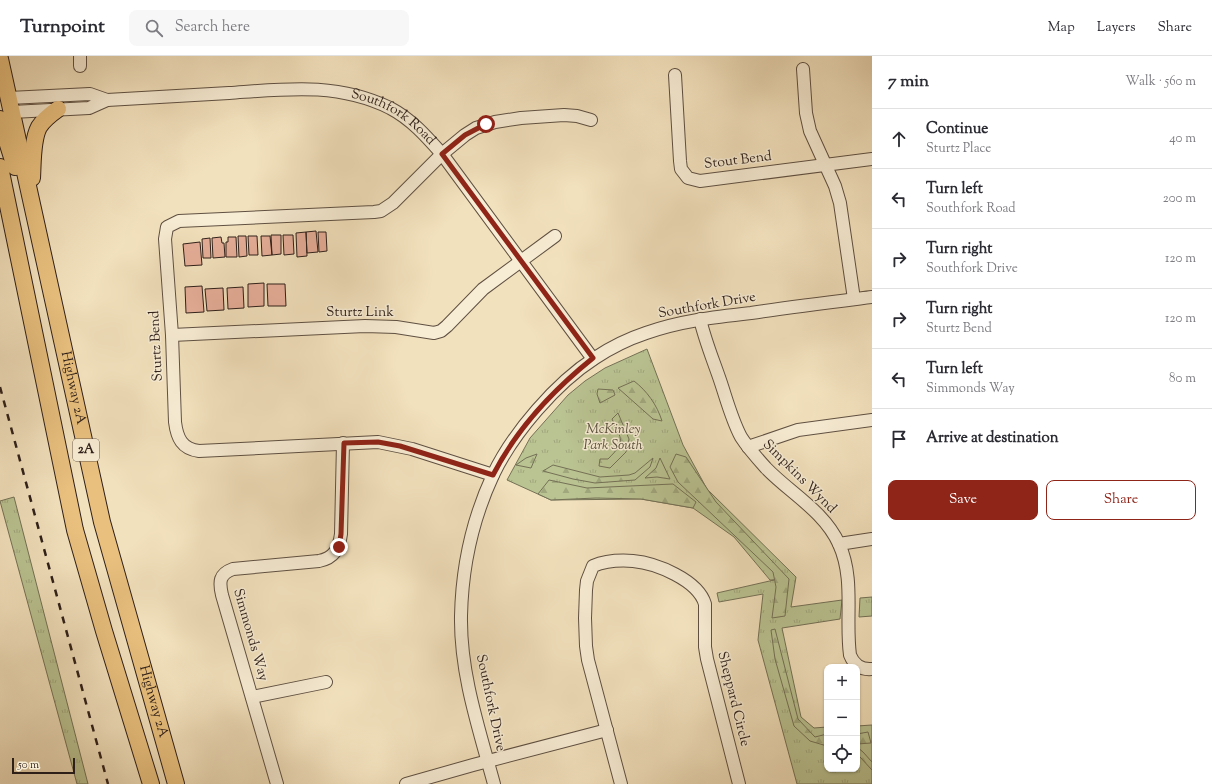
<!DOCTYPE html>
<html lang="en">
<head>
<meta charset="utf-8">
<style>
  :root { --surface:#fff; --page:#f7f7f7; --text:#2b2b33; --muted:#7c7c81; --line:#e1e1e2; --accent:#8f2418 }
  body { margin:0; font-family:"Sorts Mill Goudy",serif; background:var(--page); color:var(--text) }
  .controls { position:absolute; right:12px; bottom:12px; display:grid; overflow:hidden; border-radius:8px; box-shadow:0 1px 3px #0004 }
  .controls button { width:36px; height:36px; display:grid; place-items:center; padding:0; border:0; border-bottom:1px solid var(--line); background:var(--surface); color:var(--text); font:20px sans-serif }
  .scale { position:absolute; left:12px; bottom:10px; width:63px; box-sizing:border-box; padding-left:4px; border:2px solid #2e1f19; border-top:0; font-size:11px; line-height:14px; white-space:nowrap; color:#2e1f19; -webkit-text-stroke:3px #f7ecd4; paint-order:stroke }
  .stop { position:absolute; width:12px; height:12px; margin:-9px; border:3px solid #8f2418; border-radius:50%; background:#fff }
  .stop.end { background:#8f2418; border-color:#fff; box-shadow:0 1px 4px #0008 }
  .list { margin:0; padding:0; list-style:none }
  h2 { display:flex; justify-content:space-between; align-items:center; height:52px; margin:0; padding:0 16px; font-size:17px }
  h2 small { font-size:13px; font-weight:400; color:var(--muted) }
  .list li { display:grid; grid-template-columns:26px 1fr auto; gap:12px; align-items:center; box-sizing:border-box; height:60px; padding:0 16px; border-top:1px solid var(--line) }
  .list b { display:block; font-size:15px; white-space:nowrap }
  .list p { margin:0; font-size:13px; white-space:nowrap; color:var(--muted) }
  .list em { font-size:13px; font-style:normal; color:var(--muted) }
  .actions { display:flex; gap:8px; padding:12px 16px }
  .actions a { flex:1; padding:9px 0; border:1px solid var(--accent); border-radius:8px; text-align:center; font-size:14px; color:var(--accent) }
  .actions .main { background:var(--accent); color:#fff }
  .icon { flex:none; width:22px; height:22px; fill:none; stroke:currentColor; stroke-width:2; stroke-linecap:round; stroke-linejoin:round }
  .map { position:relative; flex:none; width:872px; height:728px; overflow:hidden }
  header { display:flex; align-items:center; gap:24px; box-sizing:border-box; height:56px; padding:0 20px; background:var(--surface); border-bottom:1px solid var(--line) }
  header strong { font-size:19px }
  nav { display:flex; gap:22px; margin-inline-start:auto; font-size:14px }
  .search { width:280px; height:36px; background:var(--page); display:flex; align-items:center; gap:10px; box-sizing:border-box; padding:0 14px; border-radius:8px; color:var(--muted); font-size:15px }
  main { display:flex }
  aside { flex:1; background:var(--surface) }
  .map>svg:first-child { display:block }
</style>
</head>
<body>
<header>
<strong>Turnpoint</strong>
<div class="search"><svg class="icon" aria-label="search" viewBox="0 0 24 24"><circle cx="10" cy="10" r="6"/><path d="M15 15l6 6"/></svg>Search here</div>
<nav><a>Map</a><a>Layers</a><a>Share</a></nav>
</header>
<main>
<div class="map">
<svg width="872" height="728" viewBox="0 0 872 728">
  <defs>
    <pattern id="grass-tufts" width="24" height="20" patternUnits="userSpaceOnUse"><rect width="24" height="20" fill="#bac392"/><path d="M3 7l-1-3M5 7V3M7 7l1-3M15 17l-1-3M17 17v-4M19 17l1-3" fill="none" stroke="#a0a77d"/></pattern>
    <pattern id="forest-firs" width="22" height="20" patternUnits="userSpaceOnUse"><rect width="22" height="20" fill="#bac392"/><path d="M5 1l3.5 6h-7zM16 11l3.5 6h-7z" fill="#a0a77d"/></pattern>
  </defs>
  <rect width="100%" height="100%" fill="#f2e1bd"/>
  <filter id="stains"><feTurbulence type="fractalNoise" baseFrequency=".005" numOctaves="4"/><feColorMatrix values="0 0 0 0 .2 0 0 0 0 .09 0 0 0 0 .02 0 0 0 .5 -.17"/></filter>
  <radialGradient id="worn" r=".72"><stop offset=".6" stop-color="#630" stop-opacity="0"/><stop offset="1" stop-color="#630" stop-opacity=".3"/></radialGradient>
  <path fill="url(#grass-tufts)" stroke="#747156" d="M647,293L683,389L707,433L796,521L791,551L842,544L840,563L782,572L801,661L814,672L827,671V713H857V670L872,669V728H797L758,584L763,538L719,546L717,537L774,524H770L734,481L693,452L641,443L551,444L507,424L530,382L568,339L585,325L605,312Z
    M14,441L88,728H77L0,445Z
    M872,541V560L859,561L860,542Z"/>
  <path fill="url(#forest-firs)" stroke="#747156" d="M634,325C647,335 657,349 662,365L653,363L618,332Z
    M598,333L613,334L615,339L600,347L597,338Z
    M618,357L629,383L626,396L610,412L599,410L600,403H608C626,385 622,385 612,363Z
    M537,398L531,412L516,409L526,402Z
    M676,398L686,401L716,446L789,523L785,560L772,562L776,531L773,516L678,426L670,411Z
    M653,402L650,411L635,424L595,427L573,423L543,415L553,409L600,421L629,419L635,417Z
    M660,402L670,423L657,421L645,422L656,412Z
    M549,424L587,432L673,428L696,446L693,452L641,443L596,442L551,444L538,438Z
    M775,573L798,663L815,681L827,678V690L810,685L794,670L775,603L771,574Z
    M868,676L871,687L857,688V678Z
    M857,691L863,696L872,706V714L860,701L857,700Z"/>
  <path fill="#e6ae99" stroke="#2e1f19" d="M316,175L318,196L307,197L306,176Z
    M306,176L307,200L297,201L296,177Z
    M318,176H326L327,195L319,196Z
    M271,179H281V198L272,199Z
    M283,179H293L294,198L284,199Z
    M238,180H246L247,200L239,201Z
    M248,180H257L258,199H249Z
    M261,180H270L272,199L262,200Z
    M221,181L222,187H224L225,201L213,202L212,182Z
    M228,181H236L237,201H226V186H228Z
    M210,182L211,202H203L202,183Z
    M200,186L202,209L185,210L183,188Z
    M264,227V250L248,251V228Z
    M267,228H285L286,250H268Z
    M202,230L204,256L186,257L185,231Z
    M243,231L244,252L228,253L227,232Z
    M223,232L224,254L207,255L205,233Z"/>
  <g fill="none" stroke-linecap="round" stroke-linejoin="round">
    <g stroke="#5f5042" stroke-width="14">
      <g id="minor">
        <path d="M80,0V10"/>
        <path d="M803,13L806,57L810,75L835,130L840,147L854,243"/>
        <path d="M675,19L680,105L681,113L688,122L700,125L872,103"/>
        <path d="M9,42L90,38L107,44"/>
        <path id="s1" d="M12,56L89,52L107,44C148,42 188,39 229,37C285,33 337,26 390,52C411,63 426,80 442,98L593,303"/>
        <path d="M700,263C705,285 714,306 721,327C727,345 732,364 741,381C748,392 757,402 766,412C790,437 824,455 839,488C855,523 845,562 850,599C854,609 861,614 872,613"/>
        <path d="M172,279L365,270L396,271L434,277L441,275L447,270L483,233L555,180"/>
        <path d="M748,391L798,374L872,364"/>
        <path d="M493,419L412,393L378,386L199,395C182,393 177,382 175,366L172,279L165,183L167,171L179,165L374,156L381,155L393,147L442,98L465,79L476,72L495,66L521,62L564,59L577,60L591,64"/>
        <path d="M839,488L872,483"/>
        <path d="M252,641L326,626"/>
        <path d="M277,728L222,539C219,526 219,518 233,513L319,505C334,502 339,493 341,478L343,387"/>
        <path d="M406,728L473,709L607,674"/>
        <path d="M494,728C479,673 460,617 461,560C462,512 473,462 493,419C513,377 556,327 595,302C610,292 628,283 646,277C680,265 715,261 751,257C791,251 832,246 872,241"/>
        <path d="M621,728L588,604L586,590L585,562L586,534L587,525L593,510C605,505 620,504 633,505C656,507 698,524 705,548V591L707,603L739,728"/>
      </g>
    </g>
    <g stroke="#2e1f19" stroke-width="18">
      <g id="major">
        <path id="s2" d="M0,3L102,466L176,728"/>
        <path d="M0,63L15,111"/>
        <path d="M0,111L75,474L104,575L151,728"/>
        <path d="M32,122C33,107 32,84 39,71C44,63 51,58 58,53"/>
      </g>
    </g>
    <use href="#minor" stroke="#f7ecd4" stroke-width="12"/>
    <use href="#major" stroke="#e9c07e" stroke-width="16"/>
    <path stroke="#2e1f19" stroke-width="2.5" stroke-dasharray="7 7" stroke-linecap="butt" d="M0,331L108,728"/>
  </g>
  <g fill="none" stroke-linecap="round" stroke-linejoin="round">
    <path stroke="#8f2418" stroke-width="5" d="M339,491L341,478L344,387L378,386L400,390L493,419C517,372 552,335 593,302L442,98L465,79L486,68"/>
  </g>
  <g text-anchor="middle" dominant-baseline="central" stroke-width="3" stroke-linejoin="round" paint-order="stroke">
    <rect fill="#f7ecd4" stroke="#6a5c51" stroke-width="1" x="73" y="383" width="26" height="22" rx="3"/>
    <g font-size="13" font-weight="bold" fill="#2e1f19">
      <text x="86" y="394">2A</text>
    </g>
    <g font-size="14" fill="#2e1f19" stroke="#f7ecd4">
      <text stroke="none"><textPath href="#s1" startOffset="390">Southfork Road</textPath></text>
      <text transform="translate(738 105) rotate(-7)">Stout Bend</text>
      <text transform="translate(707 250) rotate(-10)">Southfork Drive</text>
      <text x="360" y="257">Sturtz Link</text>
      <text transform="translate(157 290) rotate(-93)">Sturtz Bend</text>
      <text stroke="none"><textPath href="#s2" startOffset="337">Highway 2A</textPath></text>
      <text transform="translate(799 421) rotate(45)">Simpkins Wynd</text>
      <text transform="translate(250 579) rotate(74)">Simmonds Way</text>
      <text transform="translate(733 643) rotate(76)">Sheppard Circle</text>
      <text stroke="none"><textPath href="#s2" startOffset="661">Highway 2A</textPath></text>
      <text transform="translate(490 647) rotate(78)">Southfork Drive</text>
    </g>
    <g font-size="14" font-style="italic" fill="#58503d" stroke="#f7ecd4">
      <text x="613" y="374">McKinley<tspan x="613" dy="16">Park South</tspan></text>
    </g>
  </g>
  <rect width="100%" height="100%" filter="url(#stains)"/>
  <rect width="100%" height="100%" fill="url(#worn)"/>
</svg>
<div class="controls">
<button>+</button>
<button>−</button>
<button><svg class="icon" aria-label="locate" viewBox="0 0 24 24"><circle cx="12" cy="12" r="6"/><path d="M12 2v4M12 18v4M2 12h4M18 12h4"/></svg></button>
</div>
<div class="scale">50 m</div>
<div class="stop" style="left:486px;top:68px"></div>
<div class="stop end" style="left:339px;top:491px"></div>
</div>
<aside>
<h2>7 min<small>Walk · 560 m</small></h2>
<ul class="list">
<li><svg class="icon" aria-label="ahead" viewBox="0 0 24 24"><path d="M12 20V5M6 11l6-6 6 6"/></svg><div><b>Continue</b><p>Sturtz Place</p></div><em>40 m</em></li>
<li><svg class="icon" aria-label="left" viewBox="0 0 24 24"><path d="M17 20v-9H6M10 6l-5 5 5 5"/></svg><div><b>Turn left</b><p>Southfork Road</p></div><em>200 m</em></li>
<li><svg class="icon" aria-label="right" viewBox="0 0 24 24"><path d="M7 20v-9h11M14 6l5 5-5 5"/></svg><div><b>Turn right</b><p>Southfork Drive</p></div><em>120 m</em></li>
<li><svg class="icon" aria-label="right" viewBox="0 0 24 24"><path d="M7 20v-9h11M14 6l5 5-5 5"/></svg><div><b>Turn right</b><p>Sturtz Bend</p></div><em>120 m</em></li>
<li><svg class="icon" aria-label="left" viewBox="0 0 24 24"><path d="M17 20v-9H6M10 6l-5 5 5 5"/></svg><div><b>Turn left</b><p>Simmonds Way</p></div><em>80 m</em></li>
<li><svg class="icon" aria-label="arrive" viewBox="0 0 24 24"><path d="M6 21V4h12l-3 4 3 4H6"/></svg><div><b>Arrive at destination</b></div></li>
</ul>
<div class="actions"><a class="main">Save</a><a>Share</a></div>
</aside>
</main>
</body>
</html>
